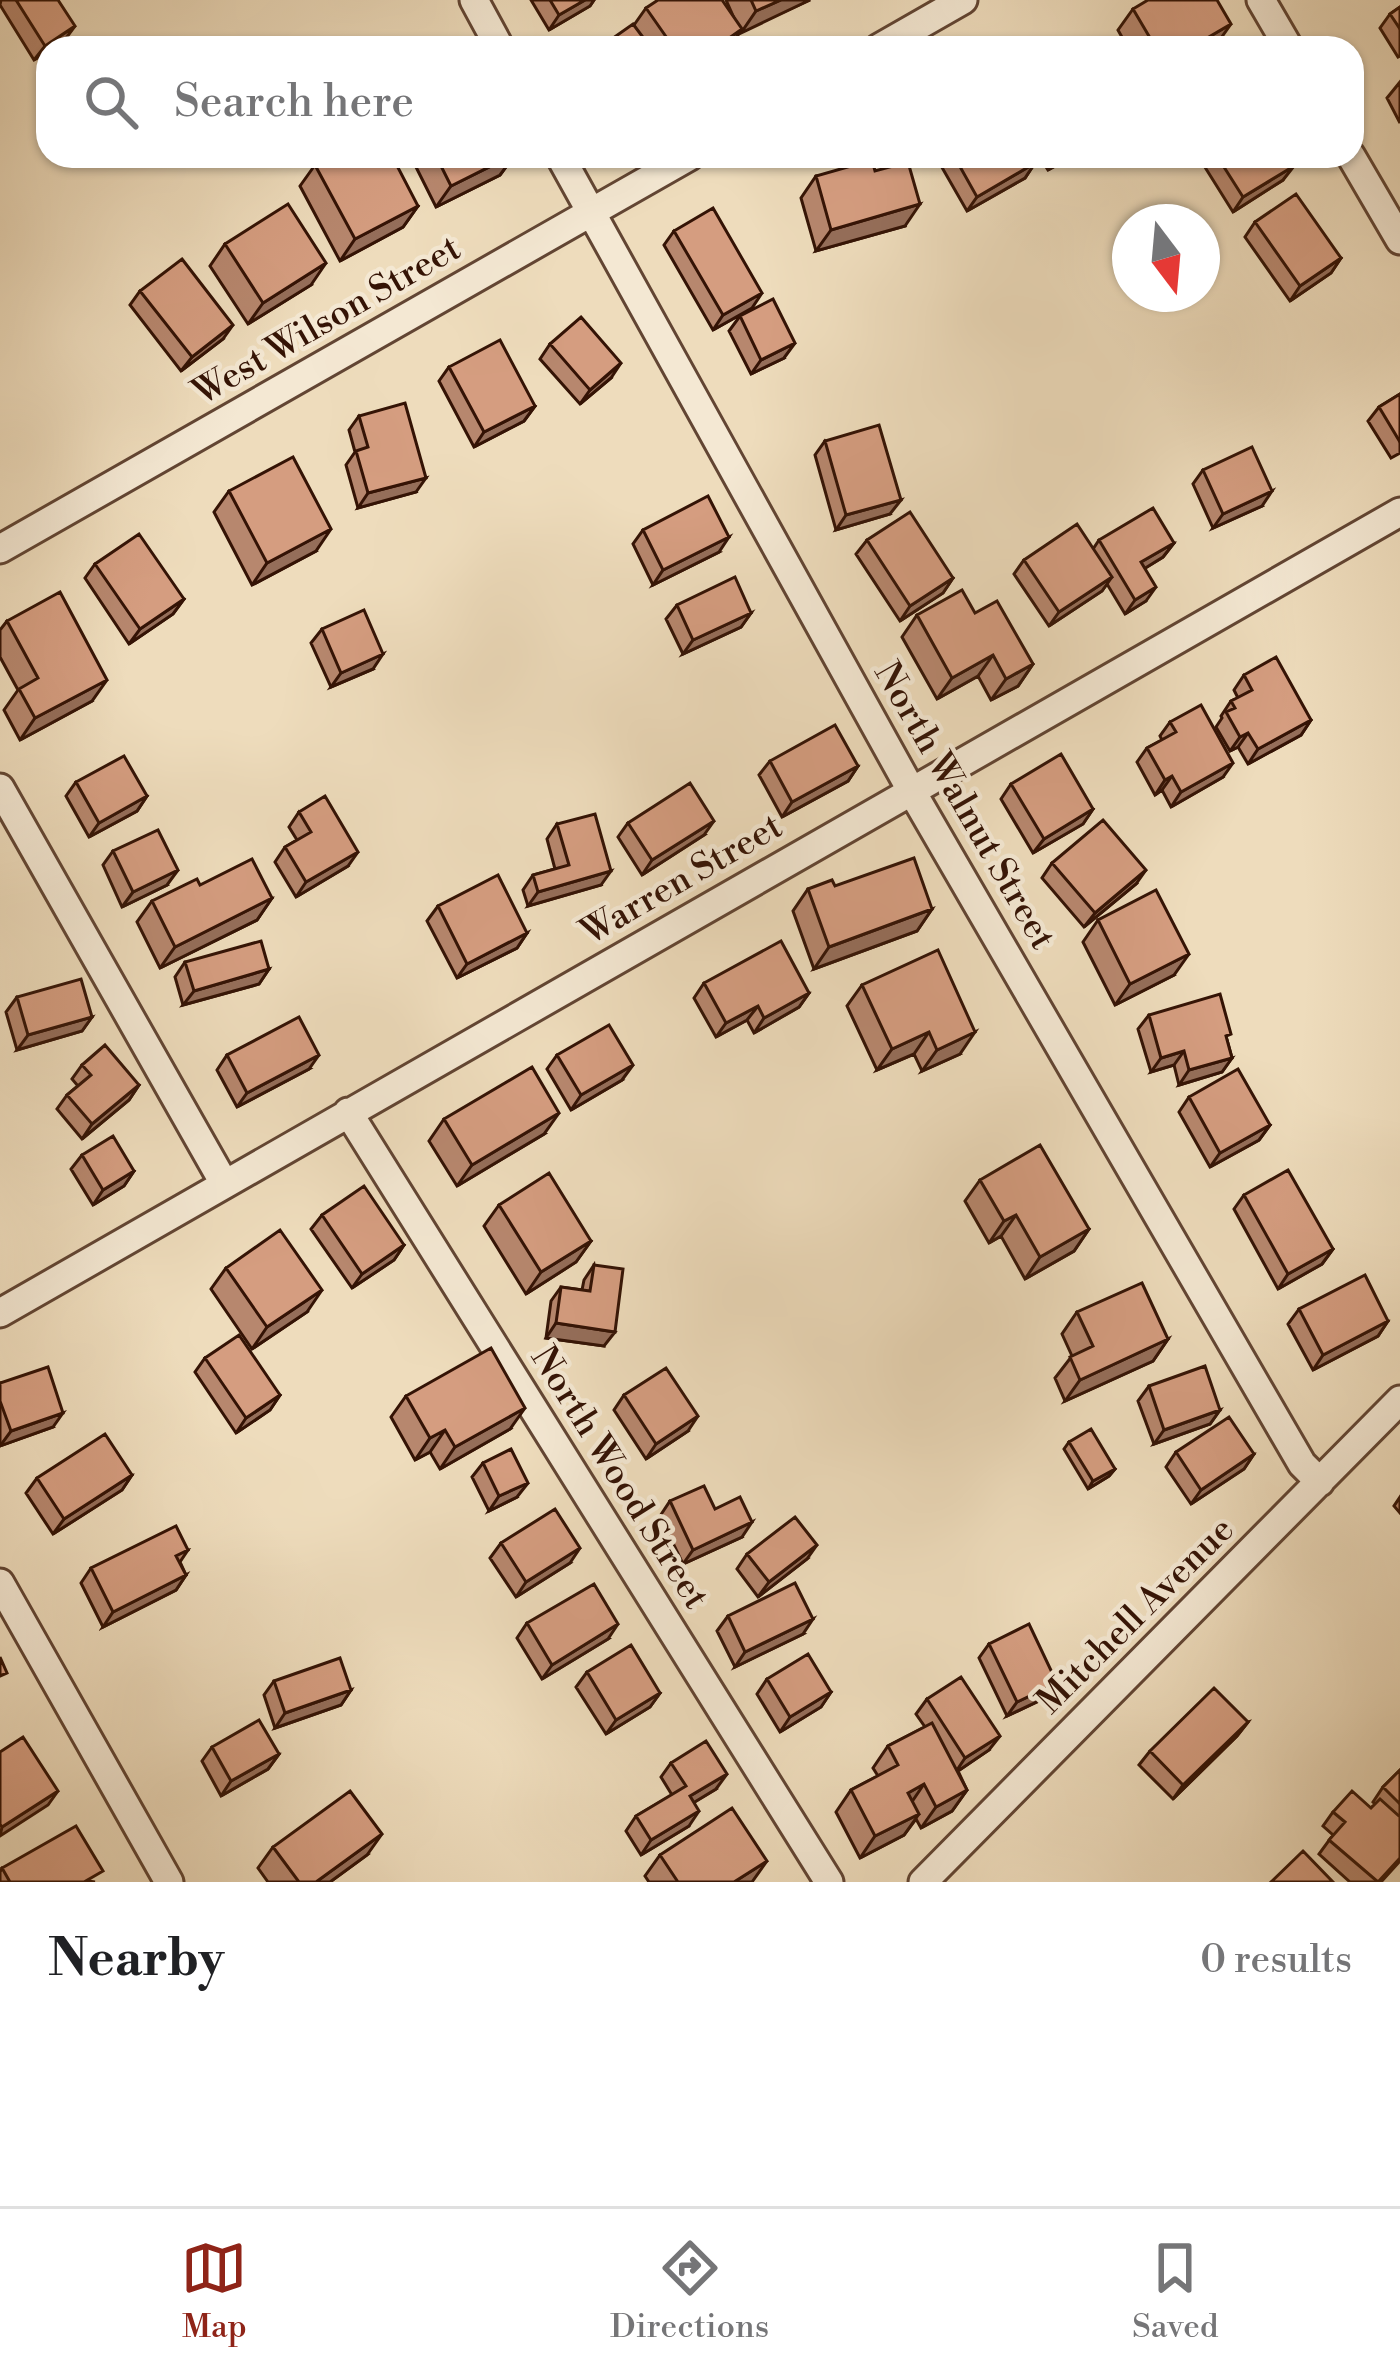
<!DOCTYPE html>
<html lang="en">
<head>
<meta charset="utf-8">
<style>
  :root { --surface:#fff; --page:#f6f6f6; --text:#202124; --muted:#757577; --line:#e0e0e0; --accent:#8f2418 }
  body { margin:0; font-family:"Libre Bodoni",serif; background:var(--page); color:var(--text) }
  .compass { position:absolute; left:1112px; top:204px; width:108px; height:108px; border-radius:50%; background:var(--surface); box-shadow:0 3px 9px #0004; rotate:164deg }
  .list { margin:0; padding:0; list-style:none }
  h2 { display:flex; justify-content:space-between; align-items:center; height:156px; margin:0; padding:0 48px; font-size:51px }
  h2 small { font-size:39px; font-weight:400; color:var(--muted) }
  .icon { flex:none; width:66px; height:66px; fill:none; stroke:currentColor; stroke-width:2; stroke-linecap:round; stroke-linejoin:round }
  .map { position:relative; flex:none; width:1400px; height:1882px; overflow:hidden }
  .search { position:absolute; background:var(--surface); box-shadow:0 3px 9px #0004; left:36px; right:36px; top:36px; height:132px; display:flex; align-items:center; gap:30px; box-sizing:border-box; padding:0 42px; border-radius:36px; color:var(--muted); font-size:45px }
  .sheet { height:324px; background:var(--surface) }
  nav { display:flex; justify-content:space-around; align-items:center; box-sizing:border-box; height:168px; border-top:3px solid var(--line); background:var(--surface); font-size:33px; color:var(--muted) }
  nav a { display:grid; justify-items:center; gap:6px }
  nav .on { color:var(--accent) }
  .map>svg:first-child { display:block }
</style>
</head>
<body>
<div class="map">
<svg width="1400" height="1882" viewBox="0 0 1400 1882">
  <rect width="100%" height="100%" fill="#eedcbc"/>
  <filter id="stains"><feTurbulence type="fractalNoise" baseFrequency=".00167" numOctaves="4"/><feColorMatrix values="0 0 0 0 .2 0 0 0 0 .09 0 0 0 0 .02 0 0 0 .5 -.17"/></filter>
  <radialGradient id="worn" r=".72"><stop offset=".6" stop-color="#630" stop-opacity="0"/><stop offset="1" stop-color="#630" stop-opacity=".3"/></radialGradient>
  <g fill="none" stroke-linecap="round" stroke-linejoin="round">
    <g stroke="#624533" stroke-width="33">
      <path id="street" d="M474,0L500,48
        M1261,0L1289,48
        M879,48L963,0
        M560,156L911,790L1302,1464L1320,1482
        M1351,156L1400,240
        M0,549L690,156
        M0,788L224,1183
        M348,1112L829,1882
        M0,1313L1400,512
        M0,1583L169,1882
        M923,1882L1400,1400"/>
    </g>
    <use href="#street" stroke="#f4e8d3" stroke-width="27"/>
  </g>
  <path fill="#b7876e" stroke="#341305" stroke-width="3" d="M1,0H58L64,41L34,60L0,5Z
    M531,0H594L590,6L549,30Z
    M726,0H810L740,32L729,48H599L634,25L646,8L734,18Z
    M1400,7V56L1398,57L1380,28L1390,14Z
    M1133,9L1216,45L1211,48H1128L1118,30Z
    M1400,82V123L1387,98Z
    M421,156H514L500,175L436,207L415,165Z
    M937,156H1031L1035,163L1025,178L967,211L936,157Z
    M1039,156H1073L1048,170Z
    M1198,156H1287L1283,180L1233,212Z
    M315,165L418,206L403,227L340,261L300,186Z
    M875,171L905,226L816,251L801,198L816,176Z
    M1255,222L1341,258L1331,273L1290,301L1245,237Z
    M674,231L752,308L713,330L664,245Z
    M225,244L311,285L248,324L210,266Z
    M140,291L223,339L181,371L130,305Z
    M740,316L784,358L751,374L729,331Z
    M550,344L611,378L580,404L540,359Z
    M449,367L535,406L524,421L474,447L439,381Z
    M1400,394V453L1391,458L1368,421L1379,407Z
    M359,416L416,492L358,508L346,465L355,452L349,430Z
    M825,441L890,514L836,530L815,455Z
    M1203,470L1262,506L1213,528L1193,484Z
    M229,491L316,551L252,585L214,512Z
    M643,530L719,552L653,585L633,544Z
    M867,540L953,578L943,593L900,621L856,554Z
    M1099,540L1174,543L1163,557L1145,568L1146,601L1125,614L1107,584L1102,591L1049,626L1014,574L1024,560L1093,549Z
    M95,564L184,599L173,614L129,644L85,578Z
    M677,605L751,613L741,627L683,654L666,619Z
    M975,613L1033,664L1018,686L991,700L978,676L937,699L902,637L917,615Z
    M7,621L92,701L20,740L4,710L18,690L0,657V630Z
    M322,629L373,669L331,687L311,643Z
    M1244,675L1311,720L1301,735L1248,764L1238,747L1230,751L1216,727L1222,718L1221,716L1231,701L1238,698L1234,690Z
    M1170,722L1223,777L1171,807L1162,790L1155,795L1137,762L1147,748L1162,740L1160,736Z
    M770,761L858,766L848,781L782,817L759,775Z
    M76,782L147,796L137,811L89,837L66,796Z
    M1011,784L1093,809L1083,824L1033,853L1001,799Z
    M299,812L348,866L296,897L275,862L285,847L297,840L289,827Z
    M628,823L704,835L642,875L618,837Z
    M557,824L601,885L528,906L523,890L533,875L555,869L547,839Z
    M113,851L167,885L122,907L103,865Z
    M1052,863L1136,884L1084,927L1042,878Z
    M835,886L932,909L917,931L814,969L793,911L808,889Z
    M272,898L257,920L160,968L137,922L152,901Z
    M438,906L527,933L517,948L457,978L427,921Z
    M1098,920L1174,975L1115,1005L1083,942Z
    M185,962L269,969L259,984L183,1005L175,977Z
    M704,983L809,993L799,1007L754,1033L747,1020L716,1037L694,998Z
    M862,985L960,1054L922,1071L914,1054L877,1070L847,1006Z
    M17,997L92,1017L82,1031L17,1050L6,1012Z
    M1149,1015L1227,1040L1232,1058L1222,1072L1179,1085L1174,1065L1151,1072L1138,1029Z
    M227,1055L309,1069L237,1107L217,1070Z
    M557,1055L622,1080L571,1110L547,1069Z
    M82,1065L139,1085L129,1100L82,1139L57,1109L67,1095L78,1086L72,1079Z
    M1189,1097L1270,1125L1259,1140L1210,1167L1179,1112Z
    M444,1119L544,1134L457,1186L429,1141Z
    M82,1155L134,1171L124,1186L93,1205L71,1169Z
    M980,1180L1089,1229L1074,1251L1025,1279L1001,1236L989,1243L965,1201Z
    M1244,1195L1333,1249L1322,1264L1278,1289L1234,1209Z
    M499,1205L591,1241L576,1262L526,1294L484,1226Z
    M322,1215L404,1245L394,1260L352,1288L311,1229Z
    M594,1265L604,1346L546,1338L551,1301L561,1287L582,1290L584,1280Z
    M226,1268L307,1312L252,1349L211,1289Z
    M1299,1309L1388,1321L1378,1336L1313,1370L1288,1324Z
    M1077,1312L1168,1339L1153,1361L1065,1401L1055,1378L1072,1356L1062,1334Z
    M205,1358L280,1395L270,1410L236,1433L195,1372Z
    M0,1383L53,1427L0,1446Z
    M1149,1386L1220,1410L1210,1424L1154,1444L1138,1401Z
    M624,1395L688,1431L646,1459L614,1410Z
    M406,1396L510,1429L440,1469L430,1452L415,1460L391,1417Z
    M1069,1442L1115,1469L1109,1476L1088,1489L1064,1449Z
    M1176,1452L1254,1454L1244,1469L1191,1504L1166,1467Z
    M483,1463L517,1497L489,1511L472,1477Z
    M132,1475L122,1490L53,1534L26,1493L37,1478Z
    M1400,1497V1513L1394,1506Z
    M670,1501L715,1509L742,1537L683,1564L660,1516Z
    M501,1543L570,1563L516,1597L490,1558Z
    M188,1550L180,1562L186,1575L176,1590L103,1627L81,1583L91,1568Z
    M747,1554L807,1559L758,1597L737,1569Z
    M728,1616L803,1634L735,1667L717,1631Z
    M527,1623L608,1639L542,1679L517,1638Z
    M989,1644L1047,1697L1007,1716L979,1658Z
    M587,1672L660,1693L650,1707L606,1734L576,1687Z
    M767,1679L831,1692L821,1707L780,1732L757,1694Z
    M274,1681L351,1690L341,1705L275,1728L264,1695Z
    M927,1699L989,1750L958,1771L967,1790L952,1811L921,1828L916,1819L904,1835L860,1858L836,1812L851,1790L878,1776L873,1768L888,1746L925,1727L916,1714Z
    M1248,1722L1237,1736L1173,1799L1139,1765L1150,1751Z
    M212,1747L279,1754L268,1769L221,1796L202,1761Z
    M671,1763L716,1789L694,1802L689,1826L641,1855L626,1831L636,1816L672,1795L661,1777Z
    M1400,1770V1861L1381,1882H1350L1319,1854L1333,1835L1323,1826L1333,1812L1371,1808L1375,1804L1373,1802L1383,1787Z
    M273,1847L367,1855L330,1882H268L258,1868Z
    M660,1855L752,1882H649L645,1876Z
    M2,1868L95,1882H0V1872Z"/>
  <path fill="#956e5a" stroke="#341305" stroke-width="3" d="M585,0H594L590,6L549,30L559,15Z
    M781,0H810L741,33L756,11Z
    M1231,24L1216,45L1211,48H1190Z
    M75,26L64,41L53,48H48V52L34,60L45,46Z
    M742,29L729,48H715Z
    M511,156H514L500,175L436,207L451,186Z
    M1058,156H1073L1048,170Z
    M1035,163L1025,178L967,211L977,197Z
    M1294,166L1283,180L1233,212L1243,197Z
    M920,204L905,226L816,251L831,230Z
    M418,206L403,227L340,261L355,239Z
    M1341,258L1331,273L1290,301L1300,286Z
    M326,263L311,285L248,324L263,303Z
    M762,293L752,308L713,330L723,315Z
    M233,325L223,339L181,371L192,357Z
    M795,343L784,358L751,374L761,360Z
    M621,363L611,378L580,404L590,390Z
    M535,406L524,421L474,447L484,432Z
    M426,478L416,492L358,508L368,493Z
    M1272,491L1262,506L1213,528L1223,514Z
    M901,500L890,514L836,530L846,515Z
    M331,529L316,551L252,585L267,563Z
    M729,537L719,552L653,585L663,570Z
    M1174,543L1163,557L1131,577L1141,562Z
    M1112,577L1102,591L1049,626L1059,612Z
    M953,578L943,593L900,621L910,606Z
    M1156,587L1146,601L1125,614L1135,600Z
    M184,599L173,614L129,644L140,629Z
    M751,613L741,627L683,654L693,640Z
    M383,654L373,669L331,687L341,673Z
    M993,655L978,676L937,699L952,678Z
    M1033,664L1018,686L991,700L1006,679Z
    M107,680L92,701L20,740L35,718Z
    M1311,720L1301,735L1248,764L1258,749Z
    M1248,733L1238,747L1230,751L1240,737Z
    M1233,763L1223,777L1171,807L1181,792Z
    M858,766L848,781L782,817L792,802Z
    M1172,776L1162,790L1155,795L1165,780Z
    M147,796L137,811L89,837L99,823Z
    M1093,809L1083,824L1033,853L1044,839Z
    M714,821L704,835L642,875L652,860Z
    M358,852L348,866L296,897L306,882Z
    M178,870L167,885L122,907L133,892Z
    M1146,870L1136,884L1084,927L1095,913Z
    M611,871L601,885L528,906L538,892Z
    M272,898L257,920L160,968L175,947Z
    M932,909L917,931L814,969L829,947Z
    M527,933L517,948L457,978L467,964Z
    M1189,954L1174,975L1115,1005L1130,984Z
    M269,969L259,984L183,1005L194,991Z
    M809,993L799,1007L754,1033L764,1018Z
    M758,1006L747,1020L716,1037L726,1023Z
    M92,1017L82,1031L17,1050L28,1035Z
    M929,1032L914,1054L877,1070L892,1049Z
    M975,1032L960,1054L922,1071L937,1050Z
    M1184,1051L1174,1065L1151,1072L1161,1058Z
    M319,1055L309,1069L237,1107L247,1093Z
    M1232,1058L1222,1072L1179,1085L1189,1070Z
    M633,1065L622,1080L571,1110L581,1095Z
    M139,1085L129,1100L82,1139L92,1124Z
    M559,1113L544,1134L457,1186L472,1165Z
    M1270,1125L1259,1140L1210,1167L1220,1153Z
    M134,1171L124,1186L93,1205L103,1190Z
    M1016,1215L1001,1236L989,1243L1004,1221Z
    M1089,1229L1074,1251L1025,1279L1040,1257Z
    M591,1241L576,1262L526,1294L541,1272Z
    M404,1245L394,1260L352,1288L362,1274Z
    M1333,1249L1322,1264L1278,1289L1288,1274Z
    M322,1290L307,1312L252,1349L267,1327Z
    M1388,1321L1378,1336L1313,1370L1323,1355Z
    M556,1323L615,1332L604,1346L546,1338Z
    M1168,1339L1153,1361L1065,1401L1080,1380Z
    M280,1395L270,1410L236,1433L246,1418Z
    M525,1408L510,1429L440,1469L455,1447Z
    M1220,1410L1210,1424L1154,1444L1164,1430Z
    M63,1413L53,1427L0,1446L11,1431Z
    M698,1416L688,1431L646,1459L656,1444Z
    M445,1430L430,1452L415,1460L430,1438Z
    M1254,1454L1244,1469L1191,1504L1201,1490Z
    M1115,1469L1109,1476L1088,1489L1093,1481Z
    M132,1475L122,1490L53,1534L64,1519Z
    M528,1483L517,1497L489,1511L499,1496Z
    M752,1522L742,1537L683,1564L693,1550Z
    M817,1545L807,1559L758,1597L769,1582Z
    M580,1548L570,1563L516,1597L526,1582Z
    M186,1575L176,1590L103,1627L113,1612Z
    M813,1619L803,1634L735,1667L745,1652Z
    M618,1624L608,1639L542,1679L552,1665Z
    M1057,1683L1047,1697L1007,1716L1017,1702Z
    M351,1690L341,1705L275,1728L285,1713Z
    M831,1692L821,1707L780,1732L790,1717Z
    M660,1693L650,1707L606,1734L616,1720Z
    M1248,1722L1237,1736L1173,1799L1183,1785Z
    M1000,1736L989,1750L955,1773L965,1758Z
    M279,1754L268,1769L221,1796L231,1781Z
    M727,1774L716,1789L680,1811L690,1796Z
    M924,1784L909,1806L908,1793Z
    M967,1790L952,1811L921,1828L936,1807Z
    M58,1791L48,1805L0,1836L2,1827Z
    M699,1811L689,1826L641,1855L651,1840Z
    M919,1814L904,1835L860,1858L875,1836Z
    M382,1834L367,1855L330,1882H316Z
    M767,1861L752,1882H734Z"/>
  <path fill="#d59d80" stroke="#341305" stroke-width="3" d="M16,0H58L75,26L45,46Z
    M550,0H585L559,15Z
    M658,0H722L742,29L715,48H674L646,8Z
    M751,0H781L756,11Z
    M1148,0H1217L1231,24L1190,48H1156L1133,9Z
    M1400,7V29L1390,14Z
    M633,24L651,48H599Z
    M332,156H392L418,206L355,239L315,165Z
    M436,156H511L451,186Z
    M954,156H1031L1035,163L977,197Z
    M1217,156H1287L1294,166L1243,197Z
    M872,160L875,171L908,162L920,204L831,230L816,176Z
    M1296,194L1341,258L1300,286L1255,222Z
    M288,204L326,263L263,303L225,244Z
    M713,208L762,293L723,315L674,231Z
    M182,259L233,325L192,357L140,291Z
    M773,299L795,343L761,360L740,316Z
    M581,317L621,363L590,390L550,344Z
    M500,340L535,406L484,432L449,367Z
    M1400,394V442L1379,407Z
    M405,403L426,478L368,493L356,451L368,447L359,416Z
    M879,425L901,500L846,515L825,441Z
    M1252,447L1272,491L1223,514L1203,470Z
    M293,457L331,529L267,563L229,491Z
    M708,496L729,537L663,570L643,530Z
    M1153,508L1174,543L1141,562L1156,587L1135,600L1099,540Z
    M910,512L953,578L910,606L867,540Z
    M1077,524L1112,577L1059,612L1024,560Z
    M139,534L184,599L140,629L95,564Z
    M735,577L751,613L693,640L677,605Z
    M962,590L975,613L997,601L1033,664L1006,679L993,655L952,678L917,615Z
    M60,592L107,680L35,718L19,689L38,678L7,621Z
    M364,610L383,654L341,673L322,629Z
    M1276,657L1311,720L1258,749L1248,733L1240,737L1226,712L1235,708L1231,701L1252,690L1244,675Z
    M1201,705L1233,763L1181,792L1172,776L1165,780L1147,748L1176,732L1170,722Z
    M835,725L858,766L792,802L770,761Z
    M1061,754L1093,809L1044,839L1011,784Z
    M124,756L147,796L99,823L76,782Z
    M690,783L714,821L652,860L628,823Z
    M325,796L358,852L306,882L285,847L311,832L299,812Z
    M595,814L611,871L538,892L533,875L569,865L557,824Z
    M1103,820L1146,870L1095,913L1052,863Z
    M158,830L178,870L133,892L113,851Z
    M914,858L932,909L829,947L808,889L832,880L835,886Z
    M252,859L272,898L175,947L152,901L197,879L200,885Z
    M498,875L527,933L467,964L438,906Z
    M1156,890L1189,954L1130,984L1098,920Z
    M261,941L269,969L194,991L185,962Z
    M781,941L809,993L764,1018L758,1006L726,1023L704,983Z
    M938,950L975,1032L937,1050L929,1032L892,1049L862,985Z
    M81,979L92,1017L28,1035L17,997Z
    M1220,994L1231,1034L1226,1036L1232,1058L1189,1070L1184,1051L1161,1058L1149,1015Z
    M299,1017L319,1055L247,1093L227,1055Z
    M609,1025L633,1065L581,1095L557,1055Z
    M105,1045L139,1085L92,1124L67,1095L91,1075L82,1065Z
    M532,1067L559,1113L472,1165L444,1119Z
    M1238,1069L1270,1125L1220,1153L1189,1097Z
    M113,1136L134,1171L103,1190L82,1155Z
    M1040,1145L1089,1229L1040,1257L1016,1215L1004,1221L980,1180Z
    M1288,1170L1333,1249L1288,1274L1244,1195Z
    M549,1173L591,1241L541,1272L499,1205Z
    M364,1186L404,1245L362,1274L322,1215Z
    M280,1230L322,1290L267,1327L226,1268Z
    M594,1265L623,1269L615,1332L556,1323L561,1287L590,1291Z
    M1365,1275L1388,1321L1323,1355L1299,1309Z
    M1142,1283L1168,1339L1080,1380L1070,1357L1093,1346L1077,1312Z
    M239,1335L280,1395L246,1418L205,1358Z
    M491,1348L525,1408L455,1447L445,1430L430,1438L406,1396Z
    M1205,1366L1220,1410L1164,1430L1149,1386Z
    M48,1367L63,1413L11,1431L0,1401V1383Z
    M666,1368L698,1416L656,1444L624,1395Z
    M1229,1417L1254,1454L1201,1490L1176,1452Z
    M1091,1429L1115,1469L1093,1481L1069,1442Z
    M105,1434L132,1475L64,1519L37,1478Z
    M511,1449L528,1483L499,1496L483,1463Z
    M704,1486L715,1509L740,1497L752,1522L693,1550L670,1501Z
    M555,1509L580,1548L526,1582L501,1543Z
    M795,1517L817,1545L769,1582L747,1554Z
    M176,1526L188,1550L176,1556L186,1575L113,1612L91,1568Z
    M795,1583L813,1619L745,1652L728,1616Z
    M594,1584L618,1624L552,1665L527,1623Z
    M1029,1624L1057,1683L1017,1702L989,1644Z
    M631,1645L660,1693L616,1720L587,1672Z
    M808,1654L831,1692L790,1717L767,1679Z
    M0,1657L7,1673L0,1676Z
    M340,1658L351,1690L285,1713L274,1681Z
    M961,1677L1000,1736L965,1758L927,1699Z
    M1214,1688L1248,1722L1183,1785L1150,1751Z
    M259,1720L279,1754L231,1781L212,1747Z
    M932,1723L967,1790L936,1807L924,1784L908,1793L919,1814L875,1836L851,1790L898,1765L888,1746Z
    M23,1737L58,1791L2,1827L0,1824V1752Z
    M706,1741L727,1774L690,1796L699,1811L651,1840L636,1816L686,1786L671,1763Z
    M1400,1770V1804L1383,1787Z
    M350,1791L382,1834L316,1882H299L273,1847Z
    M1352,1791L1371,1808L1380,1799L1400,1817V1858L1378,1882L1329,1840L1345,1822L1333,1812Z
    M732,1808L767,1861L734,1882H678L660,1855Z
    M76,1826L103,1871L84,1882H10L2,1868Z
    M1303,1851L1333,1882H1271Z"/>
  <g text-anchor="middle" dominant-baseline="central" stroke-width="9" stroke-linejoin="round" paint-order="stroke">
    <g font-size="36" fill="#341305" stroke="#f4e8d3">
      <text transform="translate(327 321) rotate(-30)">West Wilson Street</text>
      <text transform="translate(964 806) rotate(60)">North Walnut Street</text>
      <text transform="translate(682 880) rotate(-30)">Warren Street</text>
      <text transform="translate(619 1478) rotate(58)">North Wood Street</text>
      <text transform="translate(1136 1616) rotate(-45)">Mitchell Avenue</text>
    </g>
  </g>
  <rect width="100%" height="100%" filter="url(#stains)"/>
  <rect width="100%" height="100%" fill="url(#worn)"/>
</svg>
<svg class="compass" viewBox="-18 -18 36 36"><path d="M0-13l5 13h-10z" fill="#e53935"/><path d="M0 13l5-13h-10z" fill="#757577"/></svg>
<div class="search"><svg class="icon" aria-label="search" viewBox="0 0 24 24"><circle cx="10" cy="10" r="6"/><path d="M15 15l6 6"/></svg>Search here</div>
</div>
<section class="sheet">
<h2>Nearby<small>0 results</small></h2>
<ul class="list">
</ul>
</section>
<nav>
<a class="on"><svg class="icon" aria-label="map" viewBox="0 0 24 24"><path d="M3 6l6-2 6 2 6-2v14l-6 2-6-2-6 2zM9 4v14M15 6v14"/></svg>Map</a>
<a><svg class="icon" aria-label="directions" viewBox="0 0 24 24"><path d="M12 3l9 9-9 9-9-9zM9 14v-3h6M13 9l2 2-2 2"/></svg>Directions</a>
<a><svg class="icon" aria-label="saved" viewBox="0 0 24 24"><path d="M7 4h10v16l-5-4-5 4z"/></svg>Saved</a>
</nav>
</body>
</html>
